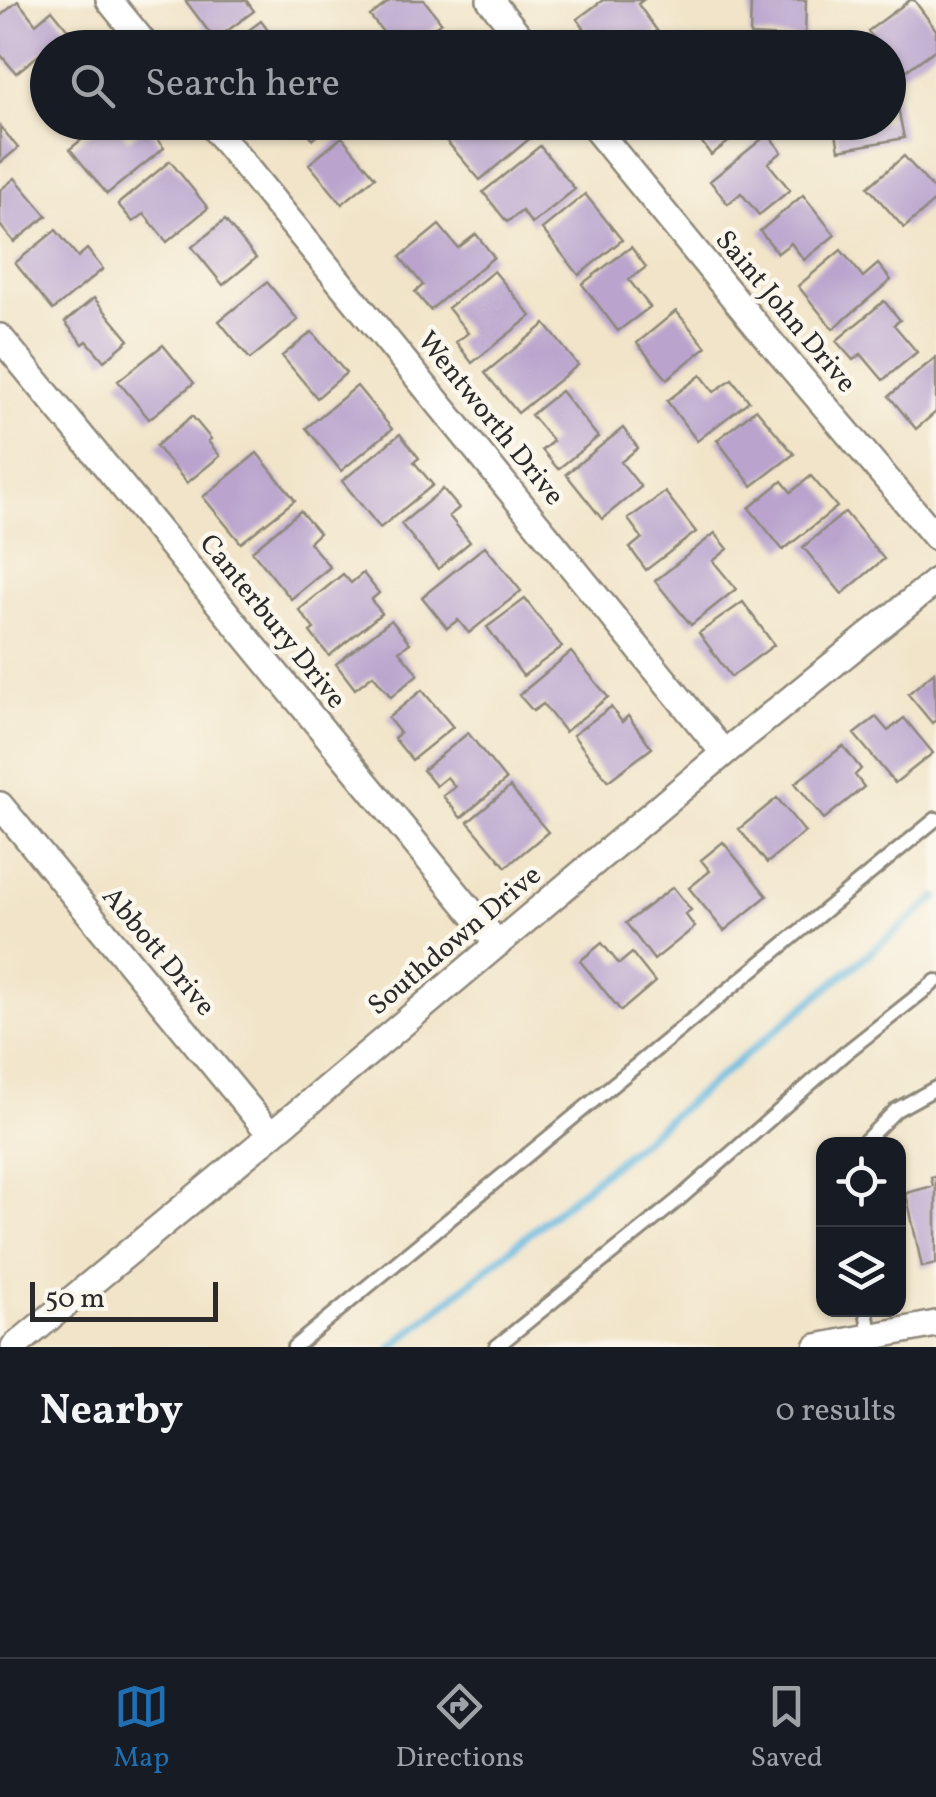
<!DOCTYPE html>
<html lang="en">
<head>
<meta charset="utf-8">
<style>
  :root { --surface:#171b24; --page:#242831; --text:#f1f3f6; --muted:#9ea1a6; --line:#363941; --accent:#1f6fb2 }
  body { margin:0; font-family:Vollkorn,serif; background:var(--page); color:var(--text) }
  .controls { position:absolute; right:30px; bottom:30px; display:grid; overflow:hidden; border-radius:20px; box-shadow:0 2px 8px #0004 }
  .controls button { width:90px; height:90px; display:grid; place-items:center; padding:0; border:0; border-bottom:2px solid var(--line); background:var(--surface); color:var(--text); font:50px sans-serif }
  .scale { position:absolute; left:30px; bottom:25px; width:188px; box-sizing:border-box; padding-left:10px; border:5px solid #2b2b2b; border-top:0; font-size:28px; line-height:35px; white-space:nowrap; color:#2b2b2b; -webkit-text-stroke:8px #fbf7ec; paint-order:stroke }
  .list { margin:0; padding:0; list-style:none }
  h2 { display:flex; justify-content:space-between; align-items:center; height:130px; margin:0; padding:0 40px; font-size:42px }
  h2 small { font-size:32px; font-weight:400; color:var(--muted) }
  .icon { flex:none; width:55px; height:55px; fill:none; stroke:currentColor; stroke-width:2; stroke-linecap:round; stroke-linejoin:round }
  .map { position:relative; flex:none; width:936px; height:1347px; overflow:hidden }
  .search { position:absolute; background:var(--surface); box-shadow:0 2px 8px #0004; left:30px; right:30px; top:30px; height:110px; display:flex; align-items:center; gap:25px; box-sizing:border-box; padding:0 35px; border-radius:55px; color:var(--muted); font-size:38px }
  .sheet { height:310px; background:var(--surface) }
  nav { display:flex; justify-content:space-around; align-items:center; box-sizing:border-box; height:140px; border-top:2px solid var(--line); background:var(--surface); font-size:28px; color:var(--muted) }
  nav a { display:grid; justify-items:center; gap:5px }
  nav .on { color:var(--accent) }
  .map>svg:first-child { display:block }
</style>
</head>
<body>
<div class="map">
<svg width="936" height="1347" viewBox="0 0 936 1347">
  <rect width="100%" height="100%" fill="#fbf7ec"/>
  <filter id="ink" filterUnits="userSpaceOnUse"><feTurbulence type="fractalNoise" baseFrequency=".01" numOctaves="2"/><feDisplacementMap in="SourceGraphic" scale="20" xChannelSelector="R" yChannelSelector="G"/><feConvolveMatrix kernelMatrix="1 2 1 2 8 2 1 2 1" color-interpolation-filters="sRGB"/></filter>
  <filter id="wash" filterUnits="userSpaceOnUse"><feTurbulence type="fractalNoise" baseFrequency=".0048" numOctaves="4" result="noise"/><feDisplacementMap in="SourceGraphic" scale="40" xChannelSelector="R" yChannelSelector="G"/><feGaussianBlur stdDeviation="2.25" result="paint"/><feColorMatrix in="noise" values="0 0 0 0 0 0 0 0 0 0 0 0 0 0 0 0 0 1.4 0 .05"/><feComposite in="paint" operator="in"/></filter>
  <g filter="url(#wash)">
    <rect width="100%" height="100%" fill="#f1e4c8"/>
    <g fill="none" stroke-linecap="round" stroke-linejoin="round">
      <path stroke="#62b5dd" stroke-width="8" d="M392,1347L936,898"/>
    </g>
    <g id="blocks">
      <path fill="#baa4ce" d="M185,0H246L254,11L215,40Z
        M391,0H424L441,22L409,48H396L370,16Z
        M603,0H643L638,4L658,32L637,48H619L607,31L594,41L577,19Z
        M751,0H806L805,38L750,35Z
        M910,0H914L936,30V49L900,75L888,59V48H880L868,31Z
        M18,1L36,24L52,10L69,31L16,73L0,54V16Z
        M261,21L281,48H225Z
        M895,92L904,138L839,150L834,122H888V93Z
        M103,122H113L128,140L146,126L164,148L107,194L70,149Z
        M300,122H333L313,139Z
        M462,122H494L500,130L509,122H526L535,134L480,180L444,138Z
        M677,122H731L739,134L711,155L696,134L690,139Z
        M0,126L18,148L0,163Z
        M768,134L782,152L768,163L790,190L759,215L741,193L728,204L710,181Z
        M342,137L375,177L342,204L309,164Z
        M540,146L575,189L532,224L522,211L507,222L483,192Z
        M904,156L936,192V200L904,228L868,187Z
        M170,161L208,208L167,242L144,214L133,222L118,204Z
        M15,178L47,216L14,242L0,225V190Z
        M585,194L622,240L579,275L542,229Z
        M803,195L835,235L804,260L791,243L778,253L760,231Z
        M225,220L256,258L223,285L192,247Z
        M439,225L458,248L476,234L494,257L430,310L415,292L423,285L400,257Z
        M56,230L78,257L87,249L103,269L53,310L15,263Z
        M631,247L646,267L629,280L650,307L618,331L582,284Z
        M841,250L863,277L878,264L891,280L833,329L798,286Z
        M494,271L531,316L472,363L456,342L468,333L448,308Z
        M267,282L298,320L250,359L219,321Z
        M94,298L129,340L104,361L87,341L83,344L65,322Z
        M884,301L900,320L894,325L917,352L883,380L861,354L853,360L836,341Z
        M676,311L706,347L667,379L637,343Z
        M545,324L578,365L518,413L485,373Z
        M312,332L346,373L317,398L282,356Z
        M163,345L194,383L149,419L118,381Z
        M936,357V412L916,429L889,396Z
        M701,375L714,392L732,379L749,401L697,441L667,401Z
        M357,386L392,429L341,471L306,428Z
        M561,391L598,437L558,469L542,450L553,441L531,415Z
        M756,409L794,454L752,486L717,440Z
        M192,416L211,439L208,441L220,456L187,483L156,446Z
        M623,428L638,448L621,462L641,487L602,519L566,474Z
        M400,434L419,458L414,462L433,485L380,528L342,481Z
        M257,453L295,500L241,543L203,497Z
        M811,476L837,507L783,550L749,508L782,481L791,492Z
        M443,489L459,508L449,516L470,542L438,569L401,524Z
        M665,492L696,532L646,570L630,548L642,538L628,519Z
        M300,511L319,533L309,542L330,567L291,599L252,551Z
        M845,512L884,559L842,594L803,547Z
        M715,533L728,549L713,561L736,589L691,625L655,581Z
        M485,546L521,591L469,633L458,620L447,628L422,597Z
        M363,573L379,593L371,600L382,613L329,656L310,632L314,629L299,610L343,574L351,583Z
        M525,599L562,647L523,676L487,627Z
        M743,602L774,645L731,677L699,633Z
        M391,620L410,643L399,651L418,674L391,697L373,675L355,689L336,664Z
        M571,652L608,697L565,732L543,704L533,711L519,695Z
        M934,672L936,720L932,723L908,694Z
        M422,690L453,727L412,760L394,738L400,733L388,718Z
        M611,707L622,722L628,716L652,748L608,781L573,735Z
        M876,717L888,731L904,718L933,753L895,783L854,734Z
        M468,733L506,780L461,818L443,796L455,787L447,777L436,786L423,770Z
        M843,746L861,769L855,775L864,787L824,819L795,783Z
        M510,787L548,832L506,867L468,822Z
        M777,798L805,832L767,863L739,829Z
        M723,842L767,896L724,931L689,888L710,871L701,860Z
        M673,887L691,910L685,914L695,927L654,960L626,923Z
        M602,943L619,964L632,953L655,982L621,1011L580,961Z
        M936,1176V1264L922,1267L906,1193L933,1186L931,1177Z"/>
    </g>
  </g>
  <g filter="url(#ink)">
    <use href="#blocks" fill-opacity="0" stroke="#8e887a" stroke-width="2.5"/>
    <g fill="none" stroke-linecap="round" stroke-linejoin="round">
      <g stroke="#8e887a" stroke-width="18">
        <path id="service" d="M862,1144L896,1110L936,1088
          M866,1310L870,1335
          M294,1347L936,819
          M496,1347L678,1200L844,1054L936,981"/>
      </g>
      <g stroke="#8e887a" stroke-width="30">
        <path id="minor" d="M109,0L148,48
          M490,0L529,48
          M209,122L724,753
          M590,122L756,325L936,537
          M0,337L498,944
          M0,805L271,1135
          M14,1347L271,1135L724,753L936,581
          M817,1347L936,1324"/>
      </g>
      <use href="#service" stroke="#fff" stroke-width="12"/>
      <use href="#minor" stroke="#fff" stroke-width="25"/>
    </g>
  </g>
  <g text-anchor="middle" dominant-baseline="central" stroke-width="9" stroke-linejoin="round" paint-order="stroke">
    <g font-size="28" fill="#2b2b2b" stroke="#fbf7ec">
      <text transform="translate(785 312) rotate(50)">Saint John Drive</text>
      <text transform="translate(490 419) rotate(51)">Wentworth Drive</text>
      <text transform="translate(272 622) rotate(51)">Canterbury Drive</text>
      <text transform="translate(455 941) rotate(-40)">Southdown Drive</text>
      <text transform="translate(158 952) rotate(50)">Abbott Drive</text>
    </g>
  </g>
</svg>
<div class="controls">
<button><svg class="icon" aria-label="locate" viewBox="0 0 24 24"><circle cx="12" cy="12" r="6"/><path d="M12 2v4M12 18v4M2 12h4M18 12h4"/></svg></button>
<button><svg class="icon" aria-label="layers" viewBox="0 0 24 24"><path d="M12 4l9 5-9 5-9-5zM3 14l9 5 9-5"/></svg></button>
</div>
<div class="scale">50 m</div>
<div class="search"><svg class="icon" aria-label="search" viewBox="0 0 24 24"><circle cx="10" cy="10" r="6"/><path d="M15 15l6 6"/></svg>Search here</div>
</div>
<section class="sheet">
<h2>Nearby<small>0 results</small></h2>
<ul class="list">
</ul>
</section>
<nav>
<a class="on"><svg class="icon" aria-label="map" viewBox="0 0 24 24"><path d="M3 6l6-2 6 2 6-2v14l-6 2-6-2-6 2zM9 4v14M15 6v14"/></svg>Map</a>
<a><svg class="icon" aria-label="directions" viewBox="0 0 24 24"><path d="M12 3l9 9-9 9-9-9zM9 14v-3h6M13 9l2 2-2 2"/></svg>Directions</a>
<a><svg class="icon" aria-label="saved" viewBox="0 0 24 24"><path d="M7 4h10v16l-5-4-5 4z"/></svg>Saved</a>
</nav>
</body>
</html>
